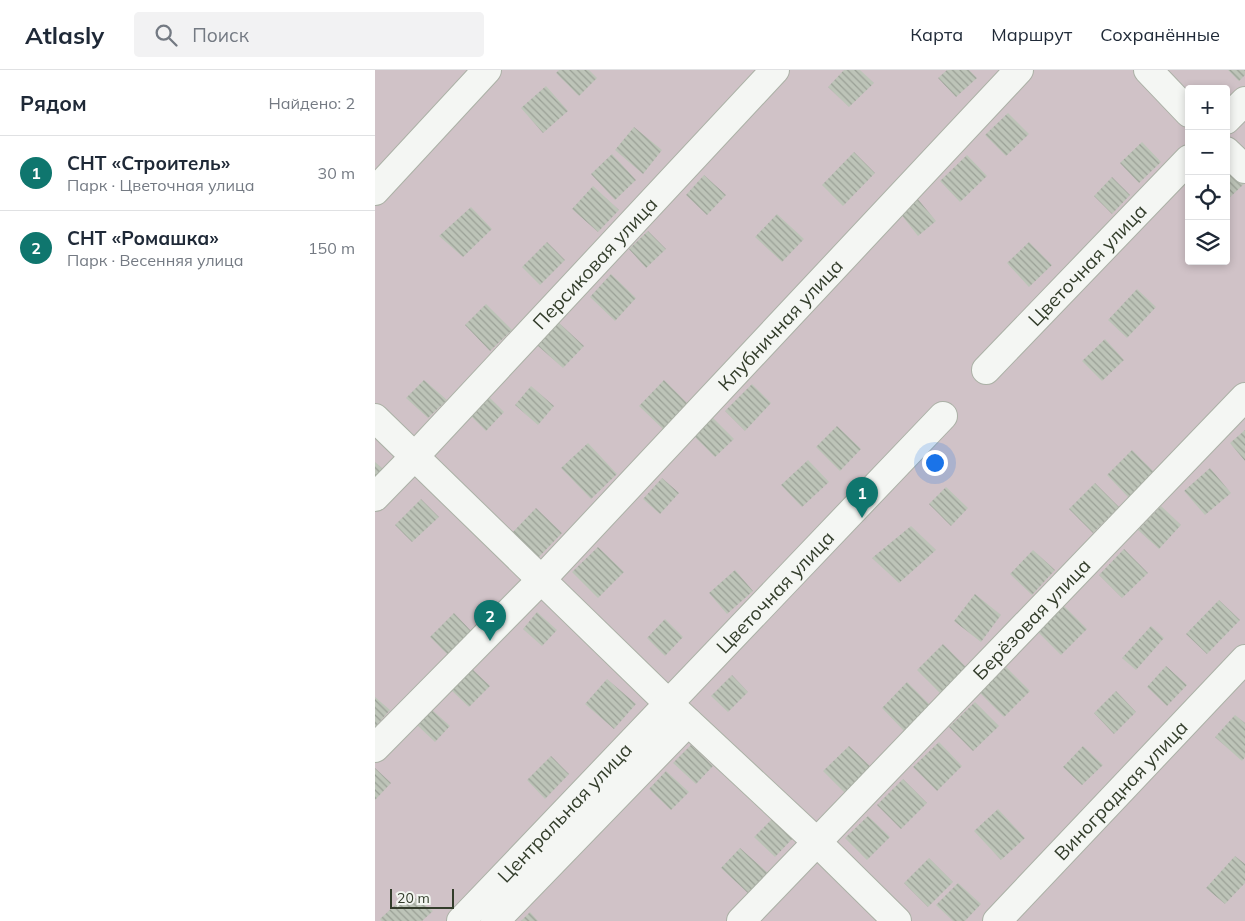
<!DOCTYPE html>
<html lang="ru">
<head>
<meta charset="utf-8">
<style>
  :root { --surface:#fff; --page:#f2f2f3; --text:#1f2937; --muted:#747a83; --line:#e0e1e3; --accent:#0f766e }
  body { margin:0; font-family:Mulish,sans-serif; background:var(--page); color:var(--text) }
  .controls { position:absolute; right:15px; top:15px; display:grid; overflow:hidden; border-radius:5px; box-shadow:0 2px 8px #0003 }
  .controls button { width:45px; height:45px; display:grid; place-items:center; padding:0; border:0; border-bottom:1px solid var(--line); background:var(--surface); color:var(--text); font:25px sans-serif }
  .scale { position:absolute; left:15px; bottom:12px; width:64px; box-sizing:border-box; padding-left:5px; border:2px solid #333d2b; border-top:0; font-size:14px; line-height:18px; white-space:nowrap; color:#333d2b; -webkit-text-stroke:4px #f2f5f0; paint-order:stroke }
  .you { position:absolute; left:559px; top:392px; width:18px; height:18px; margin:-12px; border:4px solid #fff; border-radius:50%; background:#1a73e8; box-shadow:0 0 0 8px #1a73e833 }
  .badge { display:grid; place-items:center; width:32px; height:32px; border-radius:50%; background:var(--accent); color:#fff; font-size:16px; font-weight:700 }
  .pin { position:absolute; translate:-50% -41px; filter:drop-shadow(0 1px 2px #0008) }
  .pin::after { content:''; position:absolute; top:26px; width:18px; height:15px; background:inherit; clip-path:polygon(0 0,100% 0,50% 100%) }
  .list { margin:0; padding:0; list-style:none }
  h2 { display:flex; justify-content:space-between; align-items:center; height:65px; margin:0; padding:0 20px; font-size:21px }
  h2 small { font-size:16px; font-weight:400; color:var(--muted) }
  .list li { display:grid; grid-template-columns:32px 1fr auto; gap:15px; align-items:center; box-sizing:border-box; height:75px; padding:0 20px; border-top:1px solid var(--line) }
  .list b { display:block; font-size:19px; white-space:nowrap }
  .list p { margin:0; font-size:16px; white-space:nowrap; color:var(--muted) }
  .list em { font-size:16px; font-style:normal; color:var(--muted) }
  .icon { flex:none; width:28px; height:28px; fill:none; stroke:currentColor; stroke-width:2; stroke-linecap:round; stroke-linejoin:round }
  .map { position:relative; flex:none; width:870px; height:851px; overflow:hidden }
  header { display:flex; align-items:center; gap:30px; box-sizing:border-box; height:70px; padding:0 25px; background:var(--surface); border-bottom:1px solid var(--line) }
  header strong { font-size:24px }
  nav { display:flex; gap:28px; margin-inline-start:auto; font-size:18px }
  .search { width:350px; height:45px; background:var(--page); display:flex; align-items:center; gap:12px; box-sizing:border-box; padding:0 18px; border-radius:5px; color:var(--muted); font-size:19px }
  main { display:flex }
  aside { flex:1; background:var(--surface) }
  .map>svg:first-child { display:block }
</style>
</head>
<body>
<header>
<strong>Atlasly</strong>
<div class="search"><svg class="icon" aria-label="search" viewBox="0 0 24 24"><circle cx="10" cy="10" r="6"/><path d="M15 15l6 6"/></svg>Поиск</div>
<nav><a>Карта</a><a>Маршрут</a><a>Сохранённые</a></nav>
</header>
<main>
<aside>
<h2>Рядом<small>Найдено: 2</small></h2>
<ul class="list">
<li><span class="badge">1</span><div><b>СНТ «Строитель»</b><p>Парк · Цветочная улица</p></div><em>30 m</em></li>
<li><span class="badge">2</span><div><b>СНТ «Ромашка»</b><p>Парк · Весенняя улица</p></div><em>150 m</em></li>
</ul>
</aside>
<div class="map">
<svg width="870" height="851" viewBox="0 0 870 851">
  <defs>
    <pattern id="building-back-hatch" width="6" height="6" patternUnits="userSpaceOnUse" patternTransform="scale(1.25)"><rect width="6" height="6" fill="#bdc4b8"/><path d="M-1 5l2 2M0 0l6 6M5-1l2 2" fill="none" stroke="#9aa096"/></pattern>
  </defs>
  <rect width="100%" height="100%" fill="#e4e7e0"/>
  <path fill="#d0c2c7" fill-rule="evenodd" d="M0,0H870V851H0ZM814,19H851V191H814Z"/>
  <path fill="url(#building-back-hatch)" d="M184,0H214L222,8L204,26L181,3Z
    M469,0H485L499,13L474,37L453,17Z
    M572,0H594L602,8L581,27L563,8Z
    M853,0H870V5L864,11Z
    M171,16L193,41L168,63L146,38Z
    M633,43L654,64L631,86L610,65Z
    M259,57L287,80L268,104L240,80Z
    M767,72L786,92L764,113L745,93Z
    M479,82L500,103L468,136L447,115Z
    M237,84L261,110L240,130L216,104Z
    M592,85L612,106L585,132L565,111Z
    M851,94L870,113L851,131Z
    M329,105L351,125L332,145L311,125Z
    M737,107L755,125L737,144L719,126Z
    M218,116L244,140L223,162L197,139Z
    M542,128L561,151L543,166L525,143Z
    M96,137L117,159L88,187L64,166Z
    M402,144L429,169L407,192L380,167Z
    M273,161L291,179L271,198L254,179Z
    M172,172L190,190L165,215L147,197Z
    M654,172L677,195L654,217L632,193Z
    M236,204L261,228L240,251L215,227Z
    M762,219L781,237L752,268L733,250Z
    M111,234L137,260L115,281L90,255Z
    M183,252L209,276L188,298L162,275Z
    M730,269L749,290L727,311L707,291Z
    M49,310L72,330L53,348L31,328Z
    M289,310L315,336L290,361L264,336Z
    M377,314L396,333L370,361L350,341Z
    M156,316L179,336L163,355L140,335Z
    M112,325L129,342L111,361L94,344Z
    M337,347L359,369L340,387L318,365Z
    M462,356L486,379L465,401L441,377Z
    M870,360V391L855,373Z
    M213,373L242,404L216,429L186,398Z
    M757,380L781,404L755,429L732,405Z
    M433,390L454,412L427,437L406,415Z
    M0,392L9,400L0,409Z
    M835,398L856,423L830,445L809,421Z
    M287,408L304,423L285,444L268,429Z
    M720,413L744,437L718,463L694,439Z
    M571,417L593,438L576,456L554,434Z
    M46,429L64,447L37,472L20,455Z
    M786,436L806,455L784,479L763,460Z
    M161,438L187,463L162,489L136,464Z
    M536,456L561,480L524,513L497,488Z
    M223,477L249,502L223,528L197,502Z
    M749,479L773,503L747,528L724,505Z
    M658,480L680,500L657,525L635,504Z
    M360,500L378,521L352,544L334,523Z
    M600,524L626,545L606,572L579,551Z
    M844,530L865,550L832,584L811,564Z
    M688,535L712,559L686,585L662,561Z
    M162,542L182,560L167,576L148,559Z
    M79,543L97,562L73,585L55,567Z
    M290,549L308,567L290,586L272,568Z
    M776,556L789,568L761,600L747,588Z
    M568,574L592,598L566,624L542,600Z
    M791,596L812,615L792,636L772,617Z
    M631,597L655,621L629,647L605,623Z
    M96,598L115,616L94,637L75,619Z
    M357,605L373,622L353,642L336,626Z
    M232,609L261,634L239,659L210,634Z
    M532,612L556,636L530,662L507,638Z
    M741,621L761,642L739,664L719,643Z
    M0,627L15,640L0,657Z
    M600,632L624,656L598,681L574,657Z
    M55,638L75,656L60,672L41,654Z
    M860,645L870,653V687L867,691L840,667Z
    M564,672L587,696L562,721L538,697Z
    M316,675L338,696L321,714L298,693Z
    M474,676L498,699L472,725L448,701Z
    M708,676L728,695L707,715L688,697Z
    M176,686L194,704L170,729L152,710Z
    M0,698L16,713L0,730Z
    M291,701L314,722L296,740L274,719Z
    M528,709L552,733L526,759L502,735Z
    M623,739L650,768L626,790L599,761Z
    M493,746L515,767L492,790L470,768Z
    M399,747L420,766L400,787L379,767Z
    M365,778L394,804L375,825L346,798Z
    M860,786L870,794V813L850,834L831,818Z
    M554,788L578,812L553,837L529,813Z
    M583,813L606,834L590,851H578L561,835Z
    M33,823L58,841L47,851H7L5,849Z
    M155,842L163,851H146Z"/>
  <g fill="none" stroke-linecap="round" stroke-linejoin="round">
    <g stroke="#abb1a6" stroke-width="30">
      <g id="minor">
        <path d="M773,0L814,43"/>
        <path d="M851,50L870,31"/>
        <path d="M851,81L870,99"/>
        <path d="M0,121L112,0"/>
        <path id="s1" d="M611,300L814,89"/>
        <path d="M0,348L293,633L443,773L522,851"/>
        <path id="s2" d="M0,427L40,386L400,0"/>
        <path id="s3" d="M0,678L167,509L644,0"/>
        <path id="s4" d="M86,851L568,346"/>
        <path d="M120,851L313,652"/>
        <path id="s5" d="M366,851L870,327"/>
        <path id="s6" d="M622,851L870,589"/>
      </g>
    </g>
    <use href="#minor" stroke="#f4f6f3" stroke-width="28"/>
  </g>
  <g text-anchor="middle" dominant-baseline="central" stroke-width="5" stroke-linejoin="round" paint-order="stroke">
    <g font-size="19" fill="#333d2b" stroke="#f2f5f0">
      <text stroke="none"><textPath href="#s2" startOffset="321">Персиковая улица</textPath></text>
      <text stroke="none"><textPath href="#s1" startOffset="146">Цветочная улица</textPath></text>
      <text stroke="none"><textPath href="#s3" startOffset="586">Клубничная улица</textPath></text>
      <text stroke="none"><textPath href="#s4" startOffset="455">Цветочная улица</textPath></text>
      <text stroke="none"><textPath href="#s5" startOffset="419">Берёзовая улица</textPath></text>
      <text stroke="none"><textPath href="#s6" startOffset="180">Виноградная улица</textPath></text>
      <text stroke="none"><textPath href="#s4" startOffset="150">Центральная улица</textPath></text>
    </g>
  </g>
</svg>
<div class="controls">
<button>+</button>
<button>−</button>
<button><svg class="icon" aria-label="locate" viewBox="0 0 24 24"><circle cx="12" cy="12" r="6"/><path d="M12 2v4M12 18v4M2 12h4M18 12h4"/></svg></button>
<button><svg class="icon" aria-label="layers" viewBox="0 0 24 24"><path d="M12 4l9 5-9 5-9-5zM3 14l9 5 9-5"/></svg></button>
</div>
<div class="scale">20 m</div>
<div class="you"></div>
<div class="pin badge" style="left:487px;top:448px">1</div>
<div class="pin badge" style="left:115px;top:571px">2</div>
</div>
</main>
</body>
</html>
